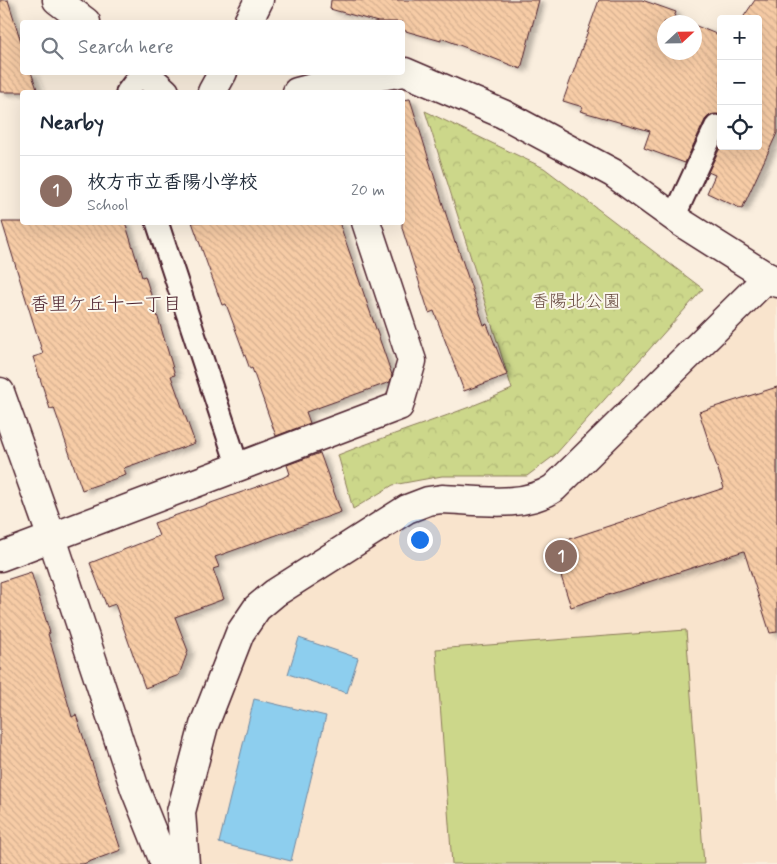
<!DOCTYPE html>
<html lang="en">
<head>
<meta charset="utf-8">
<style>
  :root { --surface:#fff; --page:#f6f6f7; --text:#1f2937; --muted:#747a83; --line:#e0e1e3; --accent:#d1495b }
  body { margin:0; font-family:Mynerve,"Klee One",sans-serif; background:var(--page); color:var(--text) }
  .controls { position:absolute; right:15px; top:15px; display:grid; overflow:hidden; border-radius:5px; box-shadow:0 5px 20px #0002 }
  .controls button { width:45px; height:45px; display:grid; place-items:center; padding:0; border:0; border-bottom:1px solid var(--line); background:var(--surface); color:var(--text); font:25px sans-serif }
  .compass { position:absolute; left:657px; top:15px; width:45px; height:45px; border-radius:50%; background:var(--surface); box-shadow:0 5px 20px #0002; rotate:68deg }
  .you { position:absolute; left:419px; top:539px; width:18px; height:18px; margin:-12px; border:4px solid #fff; border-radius:50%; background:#1a73e8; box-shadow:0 0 0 8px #1a73e833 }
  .badge { display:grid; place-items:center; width:32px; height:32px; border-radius:50%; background:var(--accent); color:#fff; font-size:16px; font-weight:700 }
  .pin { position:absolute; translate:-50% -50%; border:2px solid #fff; box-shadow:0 1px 5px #0006 }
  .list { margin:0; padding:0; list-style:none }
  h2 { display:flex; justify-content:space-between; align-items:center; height:65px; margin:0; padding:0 20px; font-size:21px }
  h2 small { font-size:16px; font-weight:400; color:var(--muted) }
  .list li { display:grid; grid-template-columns:32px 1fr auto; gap:15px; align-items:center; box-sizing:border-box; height:70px; padding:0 20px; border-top:1px solid var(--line) }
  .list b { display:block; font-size:19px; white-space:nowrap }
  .list p { margin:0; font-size:16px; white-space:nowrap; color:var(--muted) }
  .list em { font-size:16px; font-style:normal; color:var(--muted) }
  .icon { flex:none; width:28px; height:28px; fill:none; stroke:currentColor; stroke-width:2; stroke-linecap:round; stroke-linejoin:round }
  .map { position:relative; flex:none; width:777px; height:864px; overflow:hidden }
  .search { position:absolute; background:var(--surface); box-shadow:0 5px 20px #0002; left:20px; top:20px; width:385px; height:55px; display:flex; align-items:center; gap:12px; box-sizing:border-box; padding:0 18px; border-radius:5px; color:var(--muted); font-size:19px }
  .panel { position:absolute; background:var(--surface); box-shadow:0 5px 20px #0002; left:20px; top:90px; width:385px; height:135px; border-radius:5px }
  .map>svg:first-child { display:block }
</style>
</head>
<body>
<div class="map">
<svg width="777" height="864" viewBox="0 0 777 864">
  <defs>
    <pattern id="park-crowns" width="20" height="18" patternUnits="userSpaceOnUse" patternTransform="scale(1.25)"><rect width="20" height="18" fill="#ccd78a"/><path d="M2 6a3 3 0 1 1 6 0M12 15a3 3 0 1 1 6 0" fill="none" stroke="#b1b877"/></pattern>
    <pattern id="building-back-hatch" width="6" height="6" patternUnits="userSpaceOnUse" patternTransform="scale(1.25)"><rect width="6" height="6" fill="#f7cca6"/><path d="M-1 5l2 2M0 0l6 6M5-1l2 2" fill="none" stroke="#d5af8f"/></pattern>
    <filter id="shadow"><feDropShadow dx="5.5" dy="3" stdDeviation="2.5" flood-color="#0004"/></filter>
  </defs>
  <rect width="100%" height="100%" fill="#faeede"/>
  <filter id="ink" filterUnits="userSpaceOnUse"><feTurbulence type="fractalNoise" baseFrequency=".02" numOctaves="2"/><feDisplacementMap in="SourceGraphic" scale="10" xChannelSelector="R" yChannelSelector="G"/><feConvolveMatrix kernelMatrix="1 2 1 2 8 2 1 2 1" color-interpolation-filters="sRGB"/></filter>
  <g filter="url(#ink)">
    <path fill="#f9e4cd" d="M766,287L777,295V864H191L187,813L210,727L261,612L410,515L523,506Z"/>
    <path fill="#ccd78a" stroke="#8b7b5a" d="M686,630L704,864H452L436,649Z"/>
    <path fill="url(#park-crowns)" stroke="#8b7b5a" d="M425,111L544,168L703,289L555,455L527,476H442L393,485L353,509L338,455C395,432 456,415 512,389Z"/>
    <path fill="#8dceee" stroke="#7288a0" d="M299,638L358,658L347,693L288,674Z
      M254,699L326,716L291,861L219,843Z"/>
    <path fill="url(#building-back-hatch)" stroke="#4a1f2b" filter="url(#shadow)" d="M0,0H8L22,45V72H31L38,92H0Z
      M331,0H539L521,69L441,38V41L402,30V22H378L330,9Z
      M599,0H642L676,12L674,17L688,22H664V52H694V25L721,36V114L709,116L705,120L685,163L644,148L650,131L580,111L583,107L563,101Z
      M755,0H777V133L742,209L707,193L715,175L708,172L721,146H758V19H742Z
      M410,99L455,243L456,242L484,325L487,324L507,375L464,391L434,311L429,313L402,228V100Z
      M2,222H125L142,277L145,276L153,301L175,375L171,376L195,443L124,468L126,475L82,490L54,408L50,409L33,357L43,354Z
      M192,222H339L392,375L390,382L306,412L310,423L276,436L252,368L250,369L226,304L222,305Z
      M777,387V632L770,633L744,551L571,607L551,545L724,488L699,412Z
      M320,453L341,512L215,557L219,567L213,569L224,599L175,617L188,651L179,675L145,688L115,604L107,607L90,563L159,536L154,523L282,478L290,474L287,465Z
      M31,572L50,633L48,634L72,717L76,715L121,850L83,864H0V582Z"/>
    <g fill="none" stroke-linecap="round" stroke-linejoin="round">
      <g stroke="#4a1f2b" stroke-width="25">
        <path id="lane" d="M127,92L142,72
          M674,217L716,126
          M157,222L238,467"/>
      </g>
      <g stroke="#4a1f2b" stroke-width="31">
        <path id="street" d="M57,0L86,22
          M248,22L259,0
          M143,72L165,92
          M212,92L223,72
          M297,92L320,86L405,72L503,114L613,173L682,223L777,283
          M0,392L52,538L135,789L165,864
          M0,557L399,406L412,361L366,222
          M185,864L181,812L204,725L240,633L257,608L275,593L407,509L428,501L442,499C477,500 523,509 554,488L768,277"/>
      </g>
      <use href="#lane" stroke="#fbf7ec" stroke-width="21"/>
      <use href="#street" stroke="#fbf7ec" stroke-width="28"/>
    </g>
  </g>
  <g text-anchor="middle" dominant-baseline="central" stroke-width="4" stroke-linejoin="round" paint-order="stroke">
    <g font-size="18" fill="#6a4d43" stroke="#fbf7ec">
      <text x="576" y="302">香陽北公園</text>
    </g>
    <g font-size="19" fill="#4a1f2b" stroke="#fbf7ec">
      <text x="106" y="304">香里ケ丘十一丁目</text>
    </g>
  </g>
</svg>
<div class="controls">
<button>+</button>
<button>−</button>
<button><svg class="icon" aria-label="locate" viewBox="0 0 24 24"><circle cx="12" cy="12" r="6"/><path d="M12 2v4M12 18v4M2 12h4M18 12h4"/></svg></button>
</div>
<svg class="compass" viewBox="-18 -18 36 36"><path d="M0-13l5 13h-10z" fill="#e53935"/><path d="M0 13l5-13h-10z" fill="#747a83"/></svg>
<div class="you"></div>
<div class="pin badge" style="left:561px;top:556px;background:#8d6e63">1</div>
<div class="search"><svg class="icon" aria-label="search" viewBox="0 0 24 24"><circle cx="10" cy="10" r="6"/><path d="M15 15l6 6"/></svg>Search here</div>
<section class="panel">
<h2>Nearby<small></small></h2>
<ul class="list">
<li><span class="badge" style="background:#8d6e63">1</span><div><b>枚方市立香陽小学校</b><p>School</p></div><em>20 m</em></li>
</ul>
</section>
</div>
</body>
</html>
